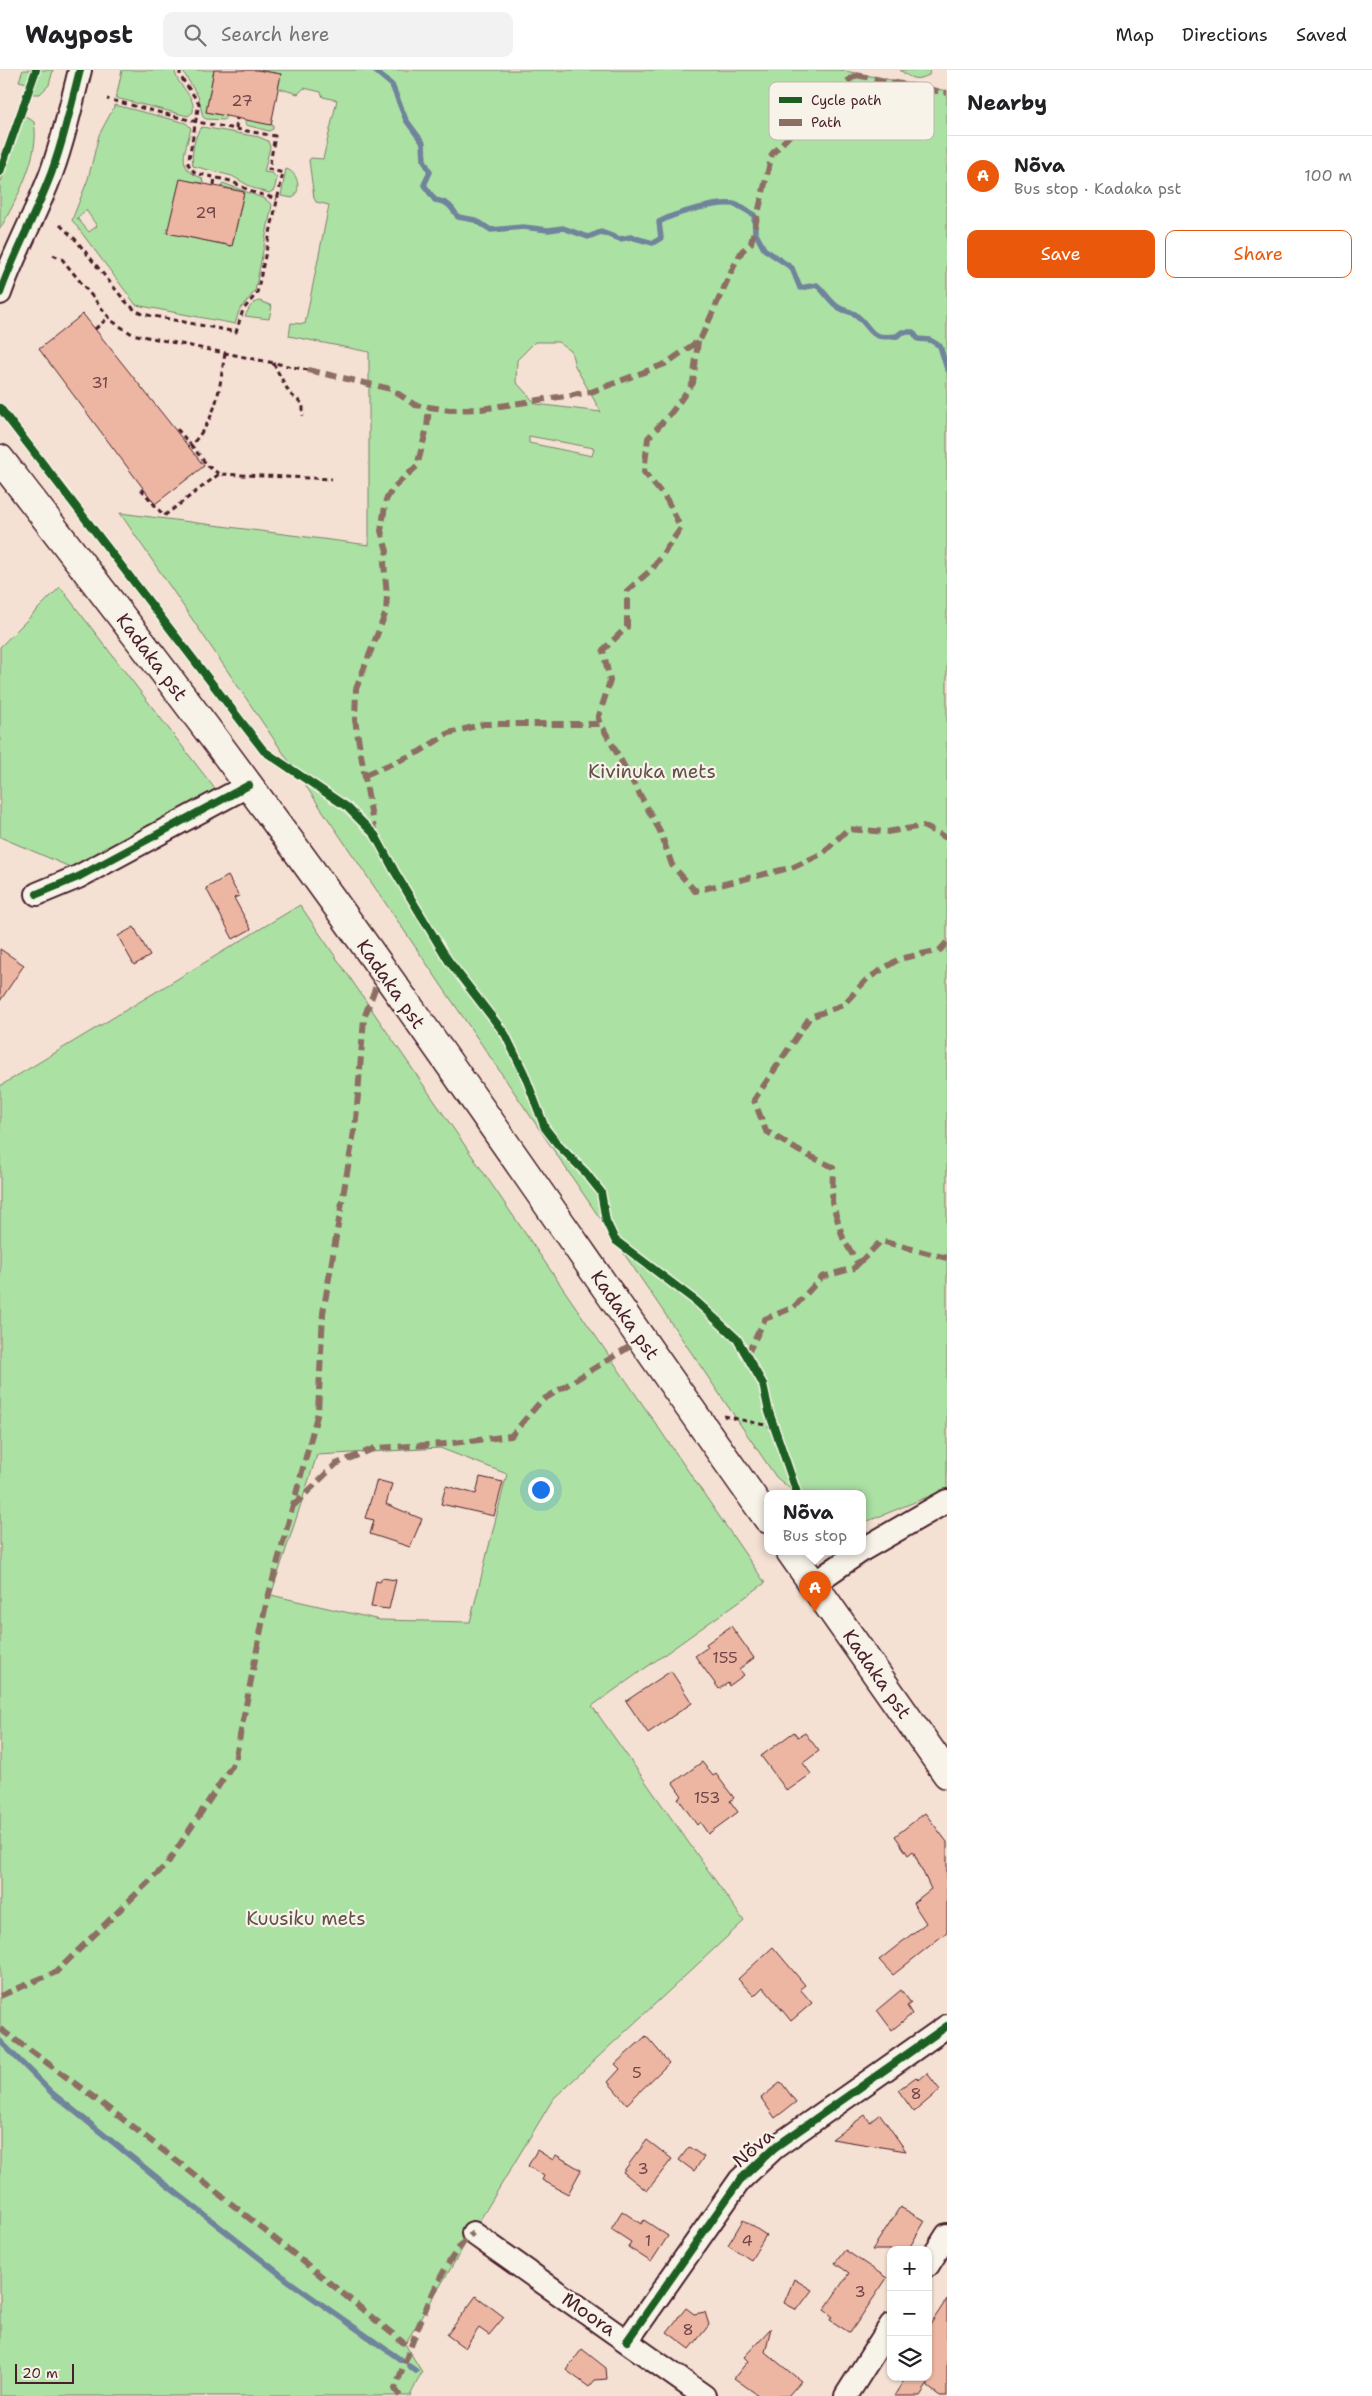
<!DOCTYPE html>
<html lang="en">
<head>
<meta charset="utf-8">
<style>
  :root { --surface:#fff; --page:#f2f2f2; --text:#202124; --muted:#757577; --line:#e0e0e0; --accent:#ea580c }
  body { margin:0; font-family:"Shantell Sans",sans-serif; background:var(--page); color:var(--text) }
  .controls { position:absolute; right:15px; bottom:15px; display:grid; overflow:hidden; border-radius:10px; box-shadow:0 1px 4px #0004 }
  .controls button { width:45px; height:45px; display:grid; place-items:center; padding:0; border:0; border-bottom:1px solid var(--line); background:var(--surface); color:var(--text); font:25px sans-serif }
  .scale { position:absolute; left:15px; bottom:12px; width:59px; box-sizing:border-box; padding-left:5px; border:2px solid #4a1f2b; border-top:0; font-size:14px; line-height:18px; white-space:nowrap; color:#4a1f2b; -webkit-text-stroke:4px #f7f3e8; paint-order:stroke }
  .you { position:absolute; left:540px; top:1419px; width:18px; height:18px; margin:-12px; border:4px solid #fff; border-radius:50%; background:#1a73e8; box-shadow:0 0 0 8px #1a73e833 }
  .badge { display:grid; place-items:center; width:32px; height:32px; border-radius:50%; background:var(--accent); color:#fff; font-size:16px; font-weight:700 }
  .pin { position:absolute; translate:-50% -41px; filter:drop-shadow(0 1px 2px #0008) }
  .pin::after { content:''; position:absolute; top:26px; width:18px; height:15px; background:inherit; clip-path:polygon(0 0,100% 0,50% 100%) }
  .popup { position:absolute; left:764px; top:1420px; width:102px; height:65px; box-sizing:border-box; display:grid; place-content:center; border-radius:10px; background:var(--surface); filter:drop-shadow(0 1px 4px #0005); font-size:16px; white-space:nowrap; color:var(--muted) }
  .popup b { font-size:19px; color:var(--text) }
  .popup::after { content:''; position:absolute; left:50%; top:100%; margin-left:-10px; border:10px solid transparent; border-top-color:var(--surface) }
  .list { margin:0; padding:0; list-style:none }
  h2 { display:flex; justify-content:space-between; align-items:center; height:65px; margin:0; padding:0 20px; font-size:21px }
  h2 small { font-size:16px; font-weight:400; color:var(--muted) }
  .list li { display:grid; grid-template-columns:32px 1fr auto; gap:15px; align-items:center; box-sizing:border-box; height:80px; padding:0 20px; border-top:1px solid var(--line) }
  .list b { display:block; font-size:19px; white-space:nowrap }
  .list p { margin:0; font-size:16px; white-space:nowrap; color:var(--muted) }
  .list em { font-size:16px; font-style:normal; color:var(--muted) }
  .actions { display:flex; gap:10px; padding:15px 20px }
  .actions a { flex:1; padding:11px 0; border:1px solid var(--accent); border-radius:10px; text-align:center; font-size:18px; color:var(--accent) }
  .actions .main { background:var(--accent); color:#fff }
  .icon { flex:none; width:28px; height:28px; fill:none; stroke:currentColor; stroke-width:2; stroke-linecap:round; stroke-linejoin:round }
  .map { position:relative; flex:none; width:947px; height:2326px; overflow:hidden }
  header { display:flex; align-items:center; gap:30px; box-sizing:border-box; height:70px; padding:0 25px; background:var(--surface); border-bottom:1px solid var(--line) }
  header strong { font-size:24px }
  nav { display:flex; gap:28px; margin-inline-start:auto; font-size:18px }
  .search { width:350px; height:45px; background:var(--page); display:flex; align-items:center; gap:12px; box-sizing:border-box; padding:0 18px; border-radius:10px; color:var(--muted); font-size:19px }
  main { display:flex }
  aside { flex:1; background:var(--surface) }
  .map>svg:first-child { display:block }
</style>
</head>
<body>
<header>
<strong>Waypost</strong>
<div class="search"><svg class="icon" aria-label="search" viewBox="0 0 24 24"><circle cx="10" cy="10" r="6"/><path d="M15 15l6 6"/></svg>Search here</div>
<nav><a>Map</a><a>Directions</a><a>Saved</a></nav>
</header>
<main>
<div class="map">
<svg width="947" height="2326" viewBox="0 0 947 2326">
  <rect width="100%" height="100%" fill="#f4e1d3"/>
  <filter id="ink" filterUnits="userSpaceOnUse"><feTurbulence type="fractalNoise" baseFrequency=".02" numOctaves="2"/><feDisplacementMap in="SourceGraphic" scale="10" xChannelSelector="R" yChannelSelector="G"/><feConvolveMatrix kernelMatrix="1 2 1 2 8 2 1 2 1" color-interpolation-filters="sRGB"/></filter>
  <g filter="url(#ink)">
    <path fill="#ace1a4" stroke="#7b8068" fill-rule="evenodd" d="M23,0H31L27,13L19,11Z
      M41,0H53L49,15L40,24H33Z
      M122,0H175C176,17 196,24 193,42L188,46L116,28Z
      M182,0H214L206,42L226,46L224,50L206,49L203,47L198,26Z
      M257,0H840L947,21V1419L863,1453L862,1423H795L776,1407L120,443L369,475V282L289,266L291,253L305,254L329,135L316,132L314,128L309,90L311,88L323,89L337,30L323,27L321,22L304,18L298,24L278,18L281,4ZM535,272H558L571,281L575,296L601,342L536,334L516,312L517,290ZM529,366L594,378L592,386L529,373Z
      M900,0H930L929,5C916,11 911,9 900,0Z
      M115,35L186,53L191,58C186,81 174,98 202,108L203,113L180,110L168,163L232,176L244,122L220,116L223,113L265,129L272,135L255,221L239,241L235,254L136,235L72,150L88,109L99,65ZM86,140L97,156L89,162L77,148Z
      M24,45L34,52C41,84 16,131 0,159V114Z
      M244,49L273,55V59L269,61L246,55Z
      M202,57L259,67L268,71L270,77L264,102L272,103L277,108L274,120L269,123L253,118L232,106L193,96C191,86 194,64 202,57Z
      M286,99C298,102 302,120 293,128L281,126Z
      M260,231L272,236L269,249L245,246C249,239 251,232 260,231Z
      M60,517L215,719L77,800L0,767V577Z
      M300,835L765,1513L592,1636L744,1851L553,2029L405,2274L422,2302L410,2326H0V1016ZM440,1378L507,1404L470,1552L380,1550L271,1525L317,1385Z"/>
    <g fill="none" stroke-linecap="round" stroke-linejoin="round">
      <path stroke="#6f849c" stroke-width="5.5" d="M374,0L392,15L406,50L423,73L424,90L430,102L424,115L435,130C448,132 451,136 458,147L475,150L491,160L523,157L548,160L563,158L588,167L601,162L620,169L631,167L653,173L661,168L659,152C675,143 715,132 733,134C740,135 748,142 754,145L755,162L764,179L792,198L800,218L817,215C824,221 830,232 838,237C843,241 851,241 856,245C874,259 867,270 897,266L902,262H913L918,269L930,270L940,276L947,299
        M0,1971L52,2023L160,2110L290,2212L401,2290
        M409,2296L416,2301"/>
    </g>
    <path fill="#edb6a2" stroke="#4a1f2b" d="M214,0H257L281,4L271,55L206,42Z
      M180,109L244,122L232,176L167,163Z
      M83,244L204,396L155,434L39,279Z
      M228,806L239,826L234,828L251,859L233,869L206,818Z
      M134,857L150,886L134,895L118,866Z
      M0,879L24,895L0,931Z
      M480,1407L503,1412L494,1446L441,1434L446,1416L476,1424Z
      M377,1410L392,1414L386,1434L422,1449L410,1477L370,1464L374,1450L365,1448Z
      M382,1508L396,1510L389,1539L371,1537L376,1511L380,1512Z
      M731,1556L754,1588L739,1599L744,1605L729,1616L728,1613L719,1619L695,1586L708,1577L706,1574Z
      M671,1601L692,1633L648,1663L626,1631Z
      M794,1662L798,1667L805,1663L819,1681L803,1693L811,1704L787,1721L761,1686Z
      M702,1692L713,1706L716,1704L734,1728L730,1731L738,1742L708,1764L700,1752L697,1755L678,1728L682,1726L673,1713Z
      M925,1743L947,1772V1862L893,1905L879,1890L926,1853L913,1833L931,1819L913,1781L908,1785L895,1766Z
      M773,1877L805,1915L800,1919L812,1933L791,1951L763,1917L754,1926L738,1909Z
      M901,1920L911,1933L907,1936L912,1944L892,1960L877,1940Z
      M646,1966L669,1993L627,2034L608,2012L620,1999L615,1994Z
      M927,2003L940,2020L914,2042L898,2020L916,2007L919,2010Z
      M781,2012L796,2032L775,2048L761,2028Z
      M880,2044L906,2081L832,2069L865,2045L870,2052Z
      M647,2070L672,2089L647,2121L623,2102Z
      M689,2077L704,2087L694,2101L679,2090Z
      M537,2080L553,2090L556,2085L581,2100L568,2124L542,2110L544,2106L528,2096Z
      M900,2137L925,2151L908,2180H872Z
      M622,2141L641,2154L644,2150L668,2166L651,2192L628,2177L631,2172L611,2159Z
      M743,2150L766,2165L751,2190L728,2175Z
      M845,2180L887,2208L850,2263L830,2250L832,2246L824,2240L849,2203L835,2193Z
      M794,2209L812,2220L797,2240L784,2233Z
      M476,2226L504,2247L489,2265L479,2258L465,2278L447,2265Z
      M947,2229V2326H940L928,2317V2314L920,2326H894L906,2307H928V2258Z
      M686,2238L694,2244L705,2242L709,2255L690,2279L667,2262Z
      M771,2258L765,2282L801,2311L788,2326H759L734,2308L748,2291L744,2287Z
      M582,2279L606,2298L607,2309L595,2310L589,2317L566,2300Z"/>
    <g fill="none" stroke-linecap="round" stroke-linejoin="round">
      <g stroke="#4a1f2b" stroke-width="26">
        <path id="minor" d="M0,223C13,186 32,151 47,114C61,81 71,35 80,0
          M37,824L78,807L249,715
          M862,1480L947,1431
          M813,1514L861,1481
          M473,2163L704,2326
          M928,2195L947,2165
          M627,2271L740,2110L774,2078L947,1956
          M846,2326L891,2255"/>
      </g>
      <g stroke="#4a1f2b" stroke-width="31">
        <path id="major" d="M0,389C83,496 167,604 247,713C426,954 594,1204 768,1449
          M790,1481L947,1704"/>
      </g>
      <path stroke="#4a1f2b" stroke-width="3" stroke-dasharray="5 4" stroke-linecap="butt" d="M180,0V6L199,33L188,94L195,103L231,111L252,122L277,129
        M236,59L237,48
        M214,115L215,107
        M60,155L75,169L125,231L135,240L143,244L236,262L243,240L257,223L283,103L269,99L275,66L197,52L107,29
        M53,185L62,189L112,251L132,264L308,300
        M95,259L109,247
        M273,293L290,324L303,334V346
        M177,361L178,360L191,375
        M219,404L208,396L191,375C218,347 219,320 225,283
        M141,419L164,446L219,404L332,409
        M724,1346L774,1357"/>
      <use href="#minor" stroke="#f7f3e8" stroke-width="22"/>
      <use href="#major" stroke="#f7f3e8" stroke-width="28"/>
      <path stroke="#8d6e63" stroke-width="6" stroke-dasharray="12 6" stroke-linecap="butt" d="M856,5L947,23
        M698,271L693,313L671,343L648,368L644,402L667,430L681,458L653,498L627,521V557L603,580L610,611L598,649L660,761L672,795L695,821L794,797L823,783L848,759L887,762L923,756L947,768
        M308,300L391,319L415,335L450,340L481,339L591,322L665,294L700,270L734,196L742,181L751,173L772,84L825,28L856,5L857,0
        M365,705L419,682L449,663L484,654H601
        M375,765L355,650L356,619L386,542L387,526L384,493L387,481L381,461L386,430L393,418L417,396L427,358L429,337
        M858,1194L881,1171L947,1188
        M747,1285L765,1249L794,1237L822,1207L854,1198L858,1194L843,1168L832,1132L833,1097L799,1081L766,1061L754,1030L810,947L843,935L867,909L899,889L940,880L947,872
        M293,1436L336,1394L375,1378L445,1374L511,1366L541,1331L642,1269
        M0,1926L56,1902L167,1794L235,1691L265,1539L318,1342L323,1243L356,1050L364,948L382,900
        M0,1959C140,2058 272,2166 405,2274
        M400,2326L395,2319C411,2277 439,2190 473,2163"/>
      <g stroke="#f7f3e8" stroke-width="11">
        <path id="cycleway" d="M0,102L36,0
          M0,223C13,186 32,151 47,114C61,81 71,35 80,0
          M0,338L264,681L347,737L375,765L395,802L448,890L505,964L524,1003L545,1058L559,1076L585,1102L601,1122L606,1151L615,1170L697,1232L737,1269L763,1314L769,1342L797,1423
          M37,824L78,807L249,715
          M627,2271L740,2110L774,2078L947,1956"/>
      </g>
      <use href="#cycleway" stroke="#1b5e20" stroke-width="8"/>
    </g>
  </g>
  <g text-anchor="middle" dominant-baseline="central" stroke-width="4.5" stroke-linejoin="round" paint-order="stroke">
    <g font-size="16" fill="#734549">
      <text x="242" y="30">27</text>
      <text x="206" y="142">29</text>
      <text x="100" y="312">31</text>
      <text x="725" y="1587">155</text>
      <text x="707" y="1727">153</text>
      <text x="637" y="2002">5</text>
      <text x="916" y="2023">8</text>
      <text x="643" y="2098">3</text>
      <text x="648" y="2170">1</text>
      <text x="747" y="2170">4</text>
      <text x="860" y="2221">3</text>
      <text x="688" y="2259">8</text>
    </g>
    <g font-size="19" fill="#4a1f2b" stroke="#f7f3e8">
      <text transform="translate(152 587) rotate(53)">Kadaka pst</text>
      <text transform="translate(391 914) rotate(55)">Kadaka pst</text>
      <text transform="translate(625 1245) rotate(55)">Kadaka pst</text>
      <text transform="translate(877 1604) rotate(55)">Kadaka pst</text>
      <text transform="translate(753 2078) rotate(-41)">Nõva</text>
      <text transform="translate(589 2244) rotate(35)">Moora</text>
    </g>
    <g font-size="19" fill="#625049" stroke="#f7f3e8">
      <text x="652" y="701">Kivinuka mets</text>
      <text x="306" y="1848">Kuusiku mets</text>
    </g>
  </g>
  <rect x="769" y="12" width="165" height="58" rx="8" fill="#f7f3e8" stroke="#c3b3af" stroke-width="1"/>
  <rect x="779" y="27" width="23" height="6" fill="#1b5e20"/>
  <rect x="779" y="49" width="23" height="7" fill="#8d6e63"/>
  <g font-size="14" fill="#4a1f2b">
    <text x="811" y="35">Cycle path</text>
    <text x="811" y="57">Path</text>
  </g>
</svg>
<div class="controls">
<button>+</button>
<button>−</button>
<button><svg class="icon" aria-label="layers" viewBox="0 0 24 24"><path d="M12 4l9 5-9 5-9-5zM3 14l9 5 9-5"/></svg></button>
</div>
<div class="scale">20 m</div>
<div class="you"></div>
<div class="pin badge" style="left:815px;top:1542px">A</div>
<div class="popup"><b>Nõva</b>Bus stop</div>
</div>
<aside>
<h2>Nearby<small></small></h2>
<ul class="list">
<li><span class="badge">A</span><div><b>Nõva</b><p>Bus stop · Kadaka pst</p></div><em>100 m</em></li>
</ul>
<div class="actions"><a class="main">Save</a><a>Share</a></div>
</aside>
</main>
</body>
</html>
